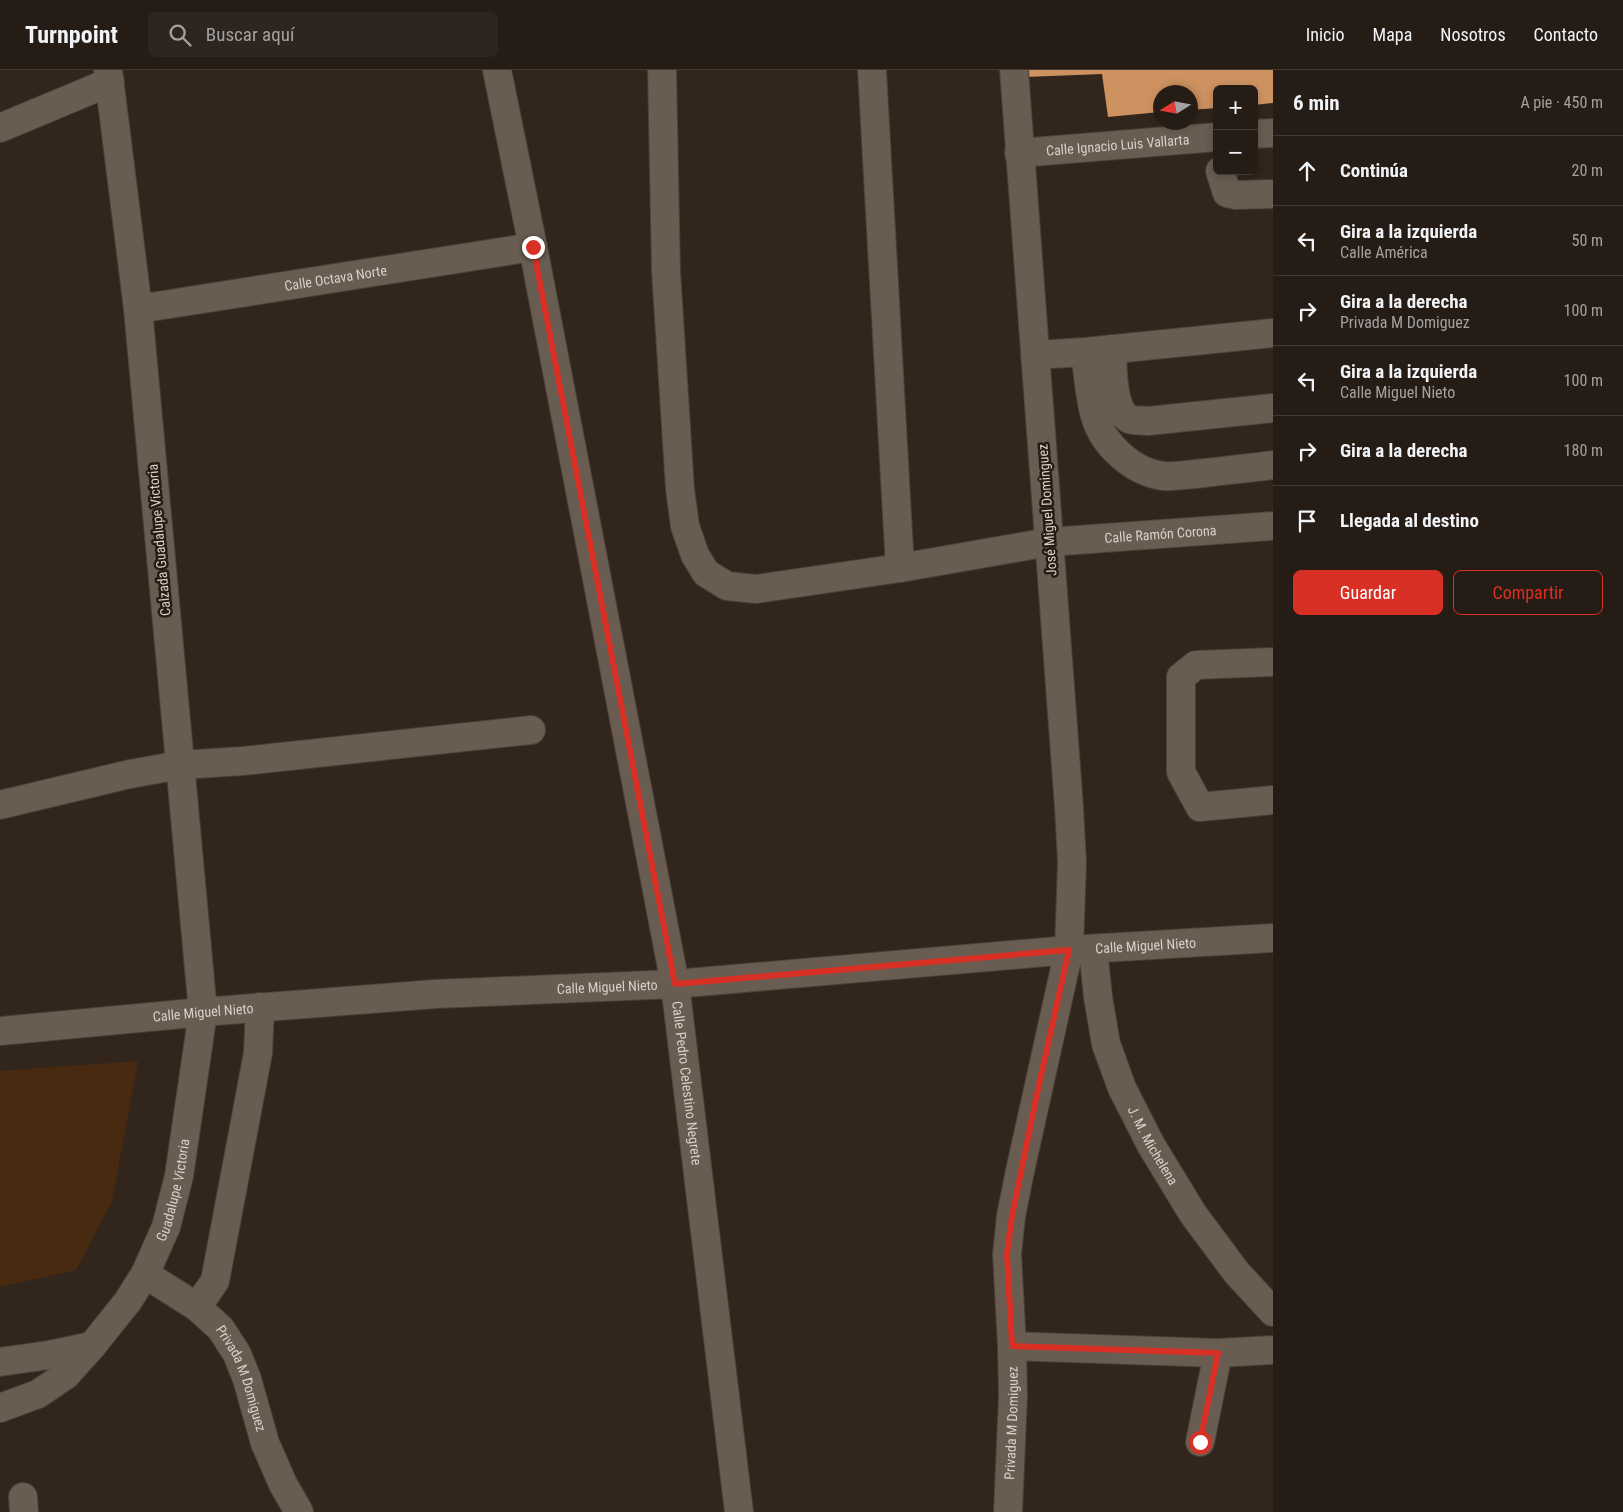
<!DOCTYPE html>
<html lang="es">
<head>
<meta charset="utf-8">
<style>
  :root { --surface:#251c15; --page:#2d251e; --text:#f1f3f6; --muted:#a3a1a0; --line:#423a34; --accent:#d93025 }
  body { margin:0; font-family:"Roboto Condensed",sans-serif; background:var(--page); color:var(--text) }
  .controls { position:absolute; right:15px; top:15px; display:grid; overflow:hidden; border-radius:8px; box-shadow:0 2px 8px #0003 }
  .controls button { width:45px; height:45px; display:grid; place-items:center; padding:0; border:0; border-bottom:1px solid var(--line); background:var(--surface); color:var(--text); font:25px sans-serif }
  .compass { position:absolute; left:1153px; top:15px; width:45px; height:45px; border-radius:50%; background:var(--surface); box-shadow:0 2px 8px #0003; rotate:259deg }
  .stop { position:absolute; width:15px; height:15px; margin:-11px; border:4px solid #d93025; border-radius:50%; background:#fff }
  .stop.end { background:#d93025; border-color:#fff; box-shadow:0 1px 5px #0008 }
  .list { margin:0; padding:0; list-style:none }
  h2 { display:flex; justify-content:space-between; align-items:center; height:65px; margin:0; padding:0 20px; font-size:21px }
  h2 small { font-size:16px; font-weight:400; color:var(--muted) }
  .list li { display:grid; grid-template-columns:32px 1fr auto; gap:15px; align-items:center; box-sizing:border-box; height:70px; padding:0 20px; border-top:1px solid var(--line) }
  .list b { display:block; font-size:19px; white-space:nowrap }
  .list p { margin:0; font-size:16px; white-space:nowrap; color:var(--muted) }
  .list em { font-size:16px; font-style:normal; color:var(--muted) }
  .actions { display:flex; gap:10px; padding:15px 20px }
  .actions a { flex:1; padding:11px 0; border:1px solid var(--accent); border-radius:8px; text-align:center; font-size:18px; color:var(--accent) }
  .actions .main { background:var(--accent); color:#fff }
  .icon { flex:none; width:28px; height:28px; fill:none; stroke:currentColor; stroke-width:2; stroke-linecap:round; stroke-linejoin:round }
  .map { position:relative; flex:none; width:1273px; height:1442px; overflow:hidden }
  header { display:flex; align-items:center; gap:30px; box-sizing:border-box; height:70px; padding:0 25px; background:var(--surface); border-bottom:1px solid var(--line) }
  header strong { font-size:24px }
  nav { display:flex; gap:28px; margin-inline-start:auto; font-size:18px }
  .search { width:350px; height:45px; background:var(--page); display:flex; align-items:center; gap:12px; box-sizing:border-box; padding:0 18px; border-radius:8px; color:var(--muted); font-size:19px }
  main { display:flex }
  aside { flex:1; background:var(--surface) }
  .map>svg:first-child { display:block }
</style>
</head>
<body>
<header>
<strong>Turnpoint</strong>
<div class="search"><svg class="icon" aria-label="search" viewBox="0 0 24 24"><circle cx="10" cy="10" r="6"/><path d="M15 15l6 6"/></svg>Buscar aquí</div>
<nav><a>Inicio</a><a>Mapa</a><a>Nosotros</a><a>Contacto</a></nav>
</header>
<main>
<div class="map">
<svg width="1273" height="1442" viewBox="0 0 1273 1442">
  <rect width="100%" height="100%" fill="#31251c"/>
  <path fill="#482a10" d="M138,991L112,1131L76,1200L0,1217V1001Z"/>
  <path fill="#ce9261" d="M1025,0H1273V33L1254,35V19H1217V38L1190,40V22H1160V42L1108,47L1102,4L1025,7Z"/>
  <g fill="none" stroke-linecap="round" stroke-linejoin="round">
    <g stroke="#4b4039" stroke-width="30">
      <g id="minor">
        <path id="s1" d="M497,0L533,177L675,914L739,1442"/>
        <path id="s2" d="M662,0L666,201L680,419L685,456L695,485L706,503L727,516L756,519L900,498L1049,472L1273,456"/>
        <path d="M872,0L900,498"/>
        <path d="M0,58L110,12"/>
        <path d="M1254,64L1273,63"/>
        <path id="s3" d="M1019,83L1217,67"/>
        <path d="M1220,101L1227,123L1236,125L1273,124"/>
        <path id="s4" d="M138,239L533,177"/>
        <path d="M1112,279C1113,299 1111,338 1129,349C1134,351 1143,350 1148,351L1273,338"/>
        <path d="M1085,282C1088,303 1089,325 1095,346C1103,375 1133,402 1163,406C1177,407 1191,404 1205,403C1227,400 1250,398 1273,395"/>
        <path d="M1035,285L1085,282L1273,263"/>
        <path d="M1273,592L1196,595L1181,607V702L1200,737L1273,730"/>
        <path d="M0,735L130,704L180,695L243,691L531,660"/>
        <path id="s5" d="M1093,879L1098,927L1106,974L1122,1018L1151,1075L1193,1144L1237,1203L1273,1242"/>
        <path id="s6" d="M0,961L203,942L435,924L675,914L1069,880L1273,868"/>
        <path id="s7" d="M145,1204L197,1237L221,1259L237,1284L247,1309L265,1373L283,1414L299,1442"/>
        <path d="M197,1237L215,1211L258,983L260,937"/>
        <path d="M1012,1276L1218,1283L1273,1280"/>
        <path d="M0,1292L49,1285L92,1276"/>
        <path id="s8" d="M0,1338L38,1324L66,1305L92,1276L128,1231L145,1204L166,1157L179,1106L203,942L138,239L108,0"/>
        <path d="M1200,1372L1218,1283"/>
        <path d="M23,1427L24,1442"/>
        <path id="s9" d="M1008,1442L1013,1326L1012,1276L1007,1184L1011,1146L1020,1101L1069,880L1072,792L1069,737L1014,0"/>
      </g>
    </g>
    <use href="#minor" stroke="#695c51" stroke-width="28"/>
  </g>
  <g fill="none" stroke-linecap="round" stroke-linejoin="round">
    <path stroke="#d93025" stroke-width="6" d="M533,177L675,914L1069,880L1038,1019L1012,1146L1007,1184L1012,1276L1218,1283L1200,1372"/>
  </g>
  <g text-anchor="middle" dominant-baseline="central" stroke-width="5" stroke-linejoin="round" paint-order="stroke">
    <g font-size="14" fill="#d8d0ca" stroke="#271c13">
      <text stroke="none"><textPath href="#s3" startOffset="99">Calle Ignacio Luis Vallarta</textPath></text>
      <text stroke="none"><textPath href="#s4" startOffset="200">Calle Octava Norte</textPath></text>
      <text transform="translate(1047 440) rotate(-94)">José Miguel Dominguez</text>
      <text stroke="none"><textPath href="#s2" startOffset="971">Calle Ramón Corona</textPath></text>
      <text transform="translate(159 470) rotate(-95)">Calzada Guadalupe Victoria</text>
      <text stroke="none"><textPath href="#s6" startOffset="1149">Calle Miguel Nieto</textPath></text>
      <text stroke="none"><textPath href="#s6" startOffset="609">Calle Miguel Nieto</textPath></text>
      <text stroke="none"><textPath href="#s6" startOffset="204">Calle Miguel Nieto</textPath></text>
      <text stroke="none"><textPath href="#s1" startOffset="1031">Calle Pedro Celestino Negrete</textPath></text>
      <text stroke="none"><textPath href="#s5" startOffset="208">J. M. Michelena</textPath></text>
      <text stroke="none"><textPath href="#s8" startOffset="292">Guadalupe Victoria</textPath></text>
      <text stroke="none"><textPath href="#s7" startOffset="148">Privada M Domiguez</textPath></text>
      <text stroke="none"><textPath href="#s9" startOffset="89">Privada M Domiguez</textPath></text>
    </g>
  </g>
</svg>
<div class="controls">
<button>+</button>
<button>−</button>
</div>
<svg class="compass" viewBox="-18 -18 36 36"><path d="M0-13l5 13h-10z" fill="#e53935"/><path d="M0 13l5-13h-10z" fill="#a3a1a0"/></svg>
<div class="stop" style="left:1200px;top:1372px"></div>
<div class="stop end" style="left:533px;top:177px"></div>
</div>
<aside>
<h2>6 min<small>A pie · 450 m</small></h2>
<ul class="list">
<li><svg class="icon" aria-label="ahead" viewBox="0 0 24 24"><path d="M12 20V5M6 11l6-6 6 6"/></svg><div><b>Continúa</b></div><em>20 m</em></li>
<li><svg class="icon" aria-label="left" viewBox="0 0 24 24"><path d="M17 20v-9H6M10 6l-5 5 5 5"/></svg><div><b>Gira a la izquierda</b><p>Calle América</p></div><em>50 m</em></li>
<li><svg class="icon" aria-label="right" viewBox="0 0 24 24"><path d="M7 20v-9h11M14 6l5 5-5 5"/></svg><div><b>Gira a la derecha</b><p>Privada M Domiguez</p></div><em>100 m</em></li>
<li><svg class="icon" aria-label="left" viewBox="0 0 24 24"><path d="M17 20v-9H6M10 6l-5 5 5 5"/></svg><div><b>Gira a la izquierda</b><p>Calle Miguel Nieto</p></div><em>100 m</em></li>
<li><svg class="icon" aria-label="right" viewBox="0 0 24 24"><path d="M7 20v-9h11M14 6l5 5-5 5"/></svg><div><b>Gira a la derecha</b></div><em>180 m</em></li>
<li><svg class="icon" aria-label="arrive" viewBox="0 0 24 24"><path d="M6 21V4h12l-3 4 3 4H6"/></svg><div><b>Llegada al destino</b></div></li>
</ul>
<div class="actions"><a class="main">Guardar</a><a>Compartir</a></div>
</aside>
</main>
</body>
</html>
